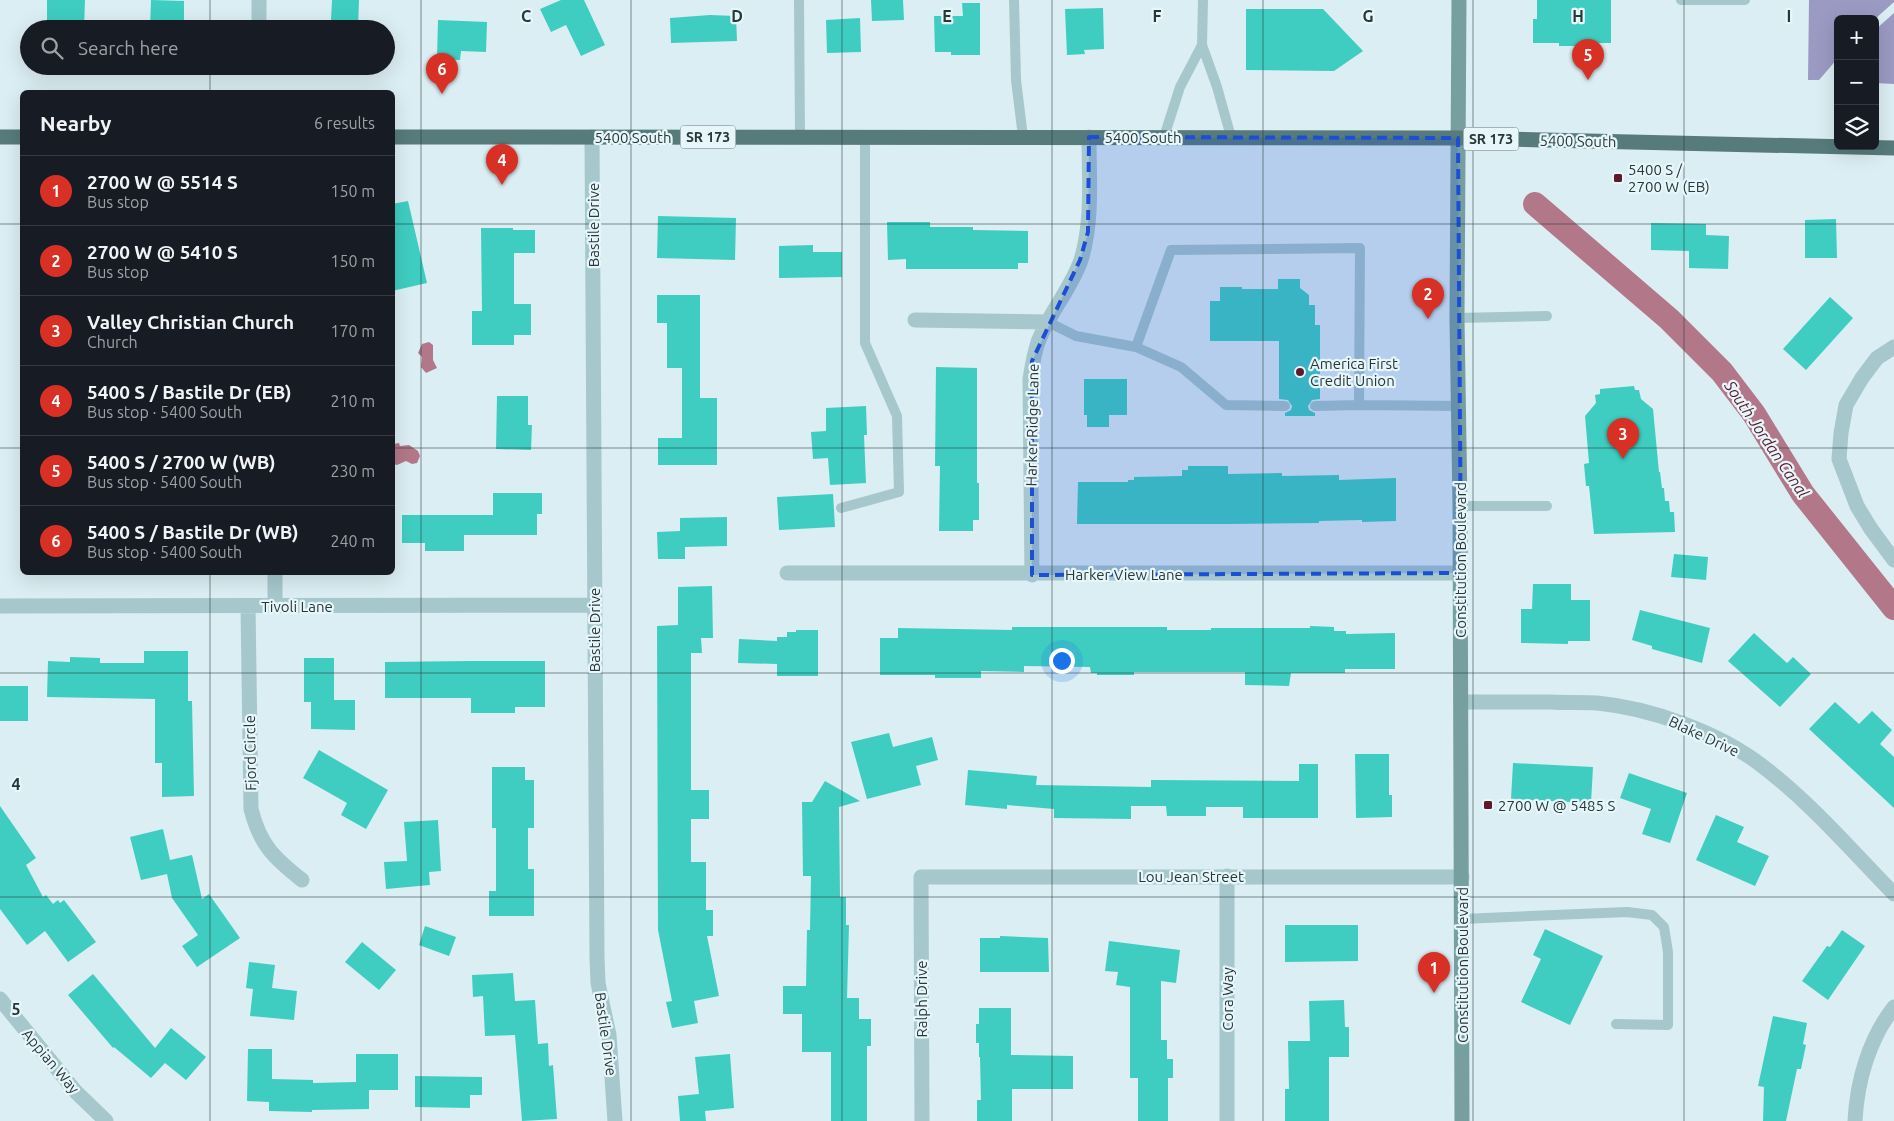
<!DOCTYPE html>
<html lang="en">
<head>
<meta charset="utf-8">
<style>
  :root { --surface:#171b24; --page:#20242c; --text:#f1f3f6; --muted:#9ea1a6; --line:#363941; --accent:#d93025 }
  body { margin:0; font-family:Ubuntu,sans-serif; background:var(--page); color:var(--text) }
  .controls { position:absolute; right:15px; top:15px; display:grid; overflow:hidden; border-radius:8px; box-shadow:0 5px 20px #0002 }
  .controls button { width:45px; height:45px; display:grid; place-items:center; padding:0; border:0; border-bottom:1px solid var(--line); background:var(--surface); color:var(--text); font:25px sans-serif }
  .you { position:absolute; left:1061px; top:660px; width:18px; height:18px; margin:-12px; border:4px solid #fff; border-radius:50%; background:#1a73e8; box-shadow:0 0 0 8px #1a73e833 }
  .badge { display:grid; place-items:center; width:32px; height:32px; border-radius:50%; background:var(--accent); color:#fff; font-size:16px; font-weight:700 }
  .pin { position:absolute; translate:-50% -41px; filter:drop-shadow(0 1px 2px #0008) }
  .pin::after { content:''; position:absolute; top:26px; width:18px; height:15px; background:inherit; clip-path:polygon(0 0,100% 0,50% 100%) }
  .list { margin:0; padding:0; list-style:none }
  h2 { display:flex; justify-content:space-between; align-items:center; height:65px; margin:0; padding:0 20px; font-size:21px }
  h2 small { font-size:16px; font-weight:400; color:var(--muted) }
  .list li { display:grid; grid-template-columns:32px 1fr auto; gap:15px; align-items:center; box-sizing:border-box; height:70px; padding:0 20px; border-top:1px solid var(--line) }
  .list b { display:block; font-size:19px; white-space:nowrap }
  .list p { margin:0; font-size:16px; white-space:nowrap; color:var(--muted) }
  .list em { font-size:16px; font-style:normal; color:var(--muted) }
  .icon { flex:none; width:28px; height:28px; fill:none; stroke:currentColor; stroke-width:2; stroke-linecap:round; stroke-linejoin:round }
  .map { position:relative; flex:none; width:1894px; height:1121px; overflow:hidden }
  .search { position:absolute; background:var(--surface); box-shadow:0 5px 20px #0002; left:20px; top:20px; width:375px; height:55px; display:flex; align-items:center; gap:12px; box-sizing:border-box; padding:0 18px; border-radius:28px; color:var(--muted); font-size:19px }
  .panel { position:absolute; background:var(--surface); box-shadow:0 5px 20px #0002; left:20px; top:90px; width:375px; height:485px; border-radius:8px }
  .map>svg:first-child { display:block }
</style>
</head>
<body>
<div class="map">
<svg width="1894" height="1121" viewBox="0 0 1894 1121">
  <rect width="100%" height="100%" fill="#dbeef3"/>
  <path fill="#9a9ac3" d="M1809,0H1894V2L1875,19H1838V58L1819,80H1808Z
    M1894,13V84L1875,83V30Z"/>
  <path fill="#b27889" d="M429,342L433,345V360L437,368L426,373L421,367L422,357L418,353L422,344Z
    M399,443L400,446L409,445L418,451L420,456L417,463L412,464L406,461L397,465L393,464V444Z"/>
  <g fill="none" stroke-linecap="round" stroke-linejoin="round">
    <path stroke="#b27889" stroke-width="24" d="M1535,204L1669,319L1722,372L1754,414L1803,494L1894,608"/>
  </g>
  <path fill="#3fcdc1" d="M47,0H85L84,29H47Z
    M151,0L184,1V25H181V29H150Z
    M332,0H359L358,29H340V20H331Z
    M561,0H584L605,45L581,56L566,25L551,32L540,9Z
    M871,0H903L904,20L872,21Z
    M1537,0H1611V43H1580V46H1559V43H1533V19H1537Z
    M962,3H980V55H951V52H935L934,16H963Z
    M1103,8L1104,49L1084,50L1085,54L1067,55L1065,9Z
    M1246,9H1323L1363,51L1334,71L1246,70Z
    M710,15L736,16L737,41L671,43L670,18Z
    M860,18L861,52L827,53L826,20Z
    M438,20L487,22L486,52L461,51L460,60L437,59Z
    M408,201L427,283L392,291V204Z
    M658,216L736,218L735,260L657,258Z
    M1836,219L1837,258H1805V220Z
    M887,222H930V227H973V230L1028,231V263H1018V269H906V259L888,260Z
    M1651,223L1706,224V235L1729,236L1728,269L1689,268V251L1651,250Z
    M481,228H513V230H535V253H514V304H531V335H514V345H472V311H482Z
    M813,245V252H842V277L779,278V246Z
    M1278,279H1300V288L1309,295V305H1315V325H1320V399L1312,400L1308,406L1309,410L1315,413V416H1285V413L1291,410L1292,406L1288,400L1279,399V341H1210V301H1220V287H1242V289H1278Z
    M657,295H700V398H717V465H658V438H682V368H667V323H657Z
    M1830,297L1853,318L1806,370L1783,349Z
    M936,367L977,368V483H979V520H973V531H939L940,466H935Z
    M1084,379H1127V415H1109V427H1087V415H1084Z
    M1634,386L1635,390H1639L1641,399L1653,409L1659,472H1660L1662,488H1664L1665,501H1669L1670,512H1674L1675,532L1594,534L1589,486H1586L1584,464L1589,463L1585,416L1596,403L1595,395L1600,394V389Z
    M497,396H528V425H532L531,450L496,449Z
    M866,406L867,435H864L866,483L830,485L828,458L813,459L811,432L826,431V408Z
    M1188,466H1228V474L1282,473V476L1339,475V480L1396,478V521L1362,522V520L1319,521V523L1228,524H1077L1078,482H1128V480H1134V477L1182,476V470H1188Z
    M493,493H542V514H537V535H464V551H425V543H402V515H493Z
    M833,494L835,527L779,530L777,497Z
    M727,517V546L685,547V559H658L657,532L680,531V518Z
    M1674,554L1708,557L1706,580L1671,577Z
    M1533,584H1571V600H1590V641H1568V644L1521,643V609H1532Z
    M712,586L713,638H701L702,653H691V790H709V819H691V862H706V910H713V936H707L719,996L694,1001L698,1023L672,1028L666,1002L672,1001L658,930L657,626L678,625V587Z
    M1640,610L1710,628L1702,663L1652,649V646L1632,640Z
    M1310,626L1334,627V631H1346V634L1395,633V669H1345V673H1291L1289,686L1245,685V672H1134V675H1097V673H1091L1090,667L1024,666V672L981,671V678H935V675H880V638H898V628L1012,630V627H1167V630H1211V628H1310Z
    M796,630H818V676H777V664L738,663L739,639L777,641V637H787V632H796Z
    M1754,633L1787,663L1793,657L1811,674L1780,707L1728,661Z
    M144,651H188V701H192L194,796L162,797V763H155V699L47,697L48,661L70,662V657L100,658V663H144Z
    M304,658H334V700H355V730L311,729V702H304Z
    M471,661H545V707H515V713H471V698H385V662Z
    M0,686H28V721H0Z
    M1835,702L1859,724L1872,711L1892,730L1880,744L1894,757V808L1809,729Z
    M889,733L893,747L932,737L938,760L916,766L921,785L867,799L851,742Z
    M319,750L388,790L366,829L341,815L347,803L303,778Z
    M1355,754H1389V795H1392V817L1356,818Z
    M1513,763L1593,767L1591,803L1511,799Z
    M1299,764H1318V818H1243V807H1206V816H1167L1166,806H1131V819L1054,818V809L1007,805V809L965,805L968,770L1037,776L1036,785L1151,787V780L1299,781Z
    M492,767H525V780H534V828H528V869H534V916H489V891H496V828H492Z
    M1629,773L1687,793L1670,843L1642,834L1651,809L1620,798Z
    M825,781L860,801L839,807L840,897H846V925H849L847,998H859V1019H871V1046H867V1121H831V1052H802V1014H783V986H806L807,930H810L811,876H803L802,802H812Z
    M0,806L36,858L26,865L43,897L46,895L53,904L58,900L60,903L64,900L96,942L68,962L45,931L27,945L0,909Z
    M1716,815L1744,827L1737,842L1769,856L1755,886L1696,860Z
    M438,820L441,871L429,872L430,885L386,889L384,862L407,861L404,822Z
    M163,829L170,860L192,855L202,899L209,894L240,938L197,967L182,946L198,935L172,898L167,874L141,880L130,837Z
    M1285,925H1358V961L1285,962Z
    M425,926L456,937L449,956L419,945Z
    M1545,929L1603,956L1570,1025L1521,1002L1541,959L1533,955Z
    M1842,930L1865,946L1828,1000L1802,981L1827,946L1830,947Z
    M1000,936L1048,938L1049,972H980V938H1000Z
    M1109,941L1180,950L1176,983L1161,981V1040H1167V1059H1173V1078H1168V1121H1138V1078H1130V987L1116,985L1118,972L1105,971Z
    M362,942L396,970L379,990L345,962Z
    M249,962L275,965L272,988L297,991L294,1020L250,1016L253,989L246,988Z
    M513,973L515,1001L535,1000L538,1044L548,1043L549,1066L553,1065L557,1119L522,1121L515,1035L485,1036L483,996L473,997L472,975Z
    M93,974L155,1048L171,1028L206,1057L186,1080L165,1063L151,1078L114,1047L113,1048L68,995Z
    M1344,1000L1345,1027H1349V1057H1329V1121H1285V1089H1289L1288,1041H1310L1309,1001Z
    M979,1008H1011V1055L1073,1056V1089H1012V1121H977V1100H981L980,1057H979V1043H976V1024H979Z
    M1773,1016L1807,1023L1803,1044L1806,1045L1801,1069H1797L1786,1121H1763L1764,1087L1758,1086Z
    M248,1049H272V1079L313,1080V1083L356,1082V1054H398V1090H369V1109L312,1110V1112L269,1111V1102L247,1101Z
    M730,1054L734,1108L705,1111L706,1121H680L678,1096L699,1094L695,1057Z
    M415,1076L482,1077V1095H470V1108L415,1107Z"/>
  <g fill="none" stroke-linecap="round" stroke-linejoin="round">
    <path stroke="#a6c7cc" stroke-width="10" d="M799,0L800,137
      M1014,0L1016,80L1023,137
      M1203,0L1202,45L1217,87L1231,137
      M1681,0H1745
      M1164,137L1180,87L1202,45
      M1457,318L1547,316
      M1048,322L1076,336L1136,347L1171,250L1360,248L1359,405L1459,406
      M1136,347L1181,367L1226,405L1285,406
      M1315,406L1359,405
      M1460,506H1547
      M841,508L899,492L897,416L865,343V137
      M1462,919L1627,912L1652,915L1664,927L1668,952V1025L1616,1024"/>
    <path stroke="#a6c7cc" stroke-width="15" d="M259,0V29
      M592,137L597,958L598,983L609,1035L615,1121
      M915,320L1048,322
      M1894,347L1877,358L1862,378L1846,405L1841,433L1839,459L1857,506L1871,529L1894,560
      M275,572V606
      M787,573H1461
      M1032,575L1030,379C1032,366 1034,354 1038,342C1049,313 1071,289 1081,260C1093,221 1089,178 1089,137
      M0,606L593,605
      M248,606L251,809C260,845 274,858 302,880
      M1461,702C1491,702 1521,702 1551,702C1566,703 1582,702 1597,703C1650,708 1718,732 1761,765C1810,802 1851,850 1894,894
      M1227,876V1121
      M0,999L76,1092L106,1121
      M922,1121L921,877H1462
      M1855,1121C1857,1081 1869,1039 1894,1007"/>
    <path stroke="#779fa0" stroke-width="15" d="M1459,0L1457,318L1460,506L1462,1121"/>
    <path stroke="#577a7b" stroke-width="15" d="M0,137H22
      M392,137L1458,138L1894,148"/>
  </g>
  <path fill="#1d4ed8" fill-opacity="0.2" stroke="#1d4ed8" stroke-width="4" stroke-dasharray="10 6" stroke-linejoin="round" d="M1089,137L1458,138L1461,573L1032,575V361L1080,260L1088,232Z"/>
  <path fill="none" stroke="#273837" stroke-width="1" stroke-opacity="0.55" d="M210,0V29M421,0V1121M631,0V1121M842,0V1121M1052,0V1121M1263,0V1121M1473,0V1121M1684,0V1121M210,66V92M0,224H22M392,224H1894M0,448H22M392,448H1894M210,572V1121M0,673H1894M0,897H1894"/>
  <g fill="#5c1a2b" stroke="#e7f6fb" stroke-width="2">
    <rect x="1613" y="173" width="10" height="10" rx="2.5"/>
    <circle cx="1300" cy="372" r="5"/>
    <rect x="1483" y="800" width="10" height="10" rx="2.5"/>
  </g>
  <g text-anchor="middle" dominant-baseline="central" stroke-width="4.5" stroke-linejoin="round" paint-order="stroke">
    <g fill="#e7f6fb" stroke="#617172" stroke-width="1">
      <rect x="680.5" y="125.5" width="55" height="23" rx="4"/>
      <rect x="1463.5" y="127.5" width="55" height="23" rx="4"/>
    </g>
    <g font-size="14" font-weight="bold" fill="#273837">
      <text x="708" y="137">SR 173</text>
      <text x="1491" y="139">SR 173</text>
    </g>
    <g font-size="15" fill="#273837" stroke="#e7f6fb">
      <text x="633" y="137">5400 South</text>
      <text x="1143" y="137">5400 South</text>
      <text transform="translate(1578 141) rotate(1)">5400 South</text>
      <text transform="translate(593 225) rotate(-90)">Bastile Drive</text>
      <text transform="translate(1032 425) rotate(-89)">Harker Ridge Lane</text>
      <text transform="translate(1460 560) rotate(-90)">Constitution Boulevard</text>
      <text x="1124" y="574">Harker View Lane</text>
      <text x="297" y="606">Tivoli Lane</text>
      <text transform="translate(594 630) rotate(-90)">Bastile Drive</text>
      <text transform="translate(1704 736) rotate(25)">Blake Drive</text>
      <text transform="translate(250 753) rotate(-91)">Fjord Circle</text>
      <text x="1191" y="876">Lou Jean Street</text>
      <text transform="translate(1462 965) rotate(-90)">Constitution Boulevard</text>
      <text transform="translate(921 999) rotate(-90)">Ralph Drive</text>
      <text transform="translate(1227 999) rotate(-90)">Cora Way</text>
      <text transform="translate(606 1034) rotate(82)">Bastile Drive</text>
      <text transform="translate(51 1061) rotate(50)">Appian Way</text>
    </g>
    <g font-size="15" fill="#273837" stroke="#e7f6fb" text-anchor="start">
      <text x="1628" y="169">5400 S /<tspan x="1628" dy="17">2700 W (EB)</tspan></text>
      <text x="1310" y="363">America First<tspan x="1310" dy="17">Credit Union</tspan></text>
      <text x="1498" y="805">2700 W @ 5485 S</text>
    </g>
    <g font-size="16" font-style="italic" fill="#5c1a2b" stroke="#e7f6fb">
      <text transform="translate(1767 439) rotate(56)">South Jordan Canal</text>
    </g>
  </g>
  <g font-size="16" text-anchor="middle" font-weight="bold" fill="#273837" stroke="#e7f6fb" stroke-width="4.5" stroke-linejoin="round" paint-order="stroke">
    <text x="526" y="22">C</text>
    <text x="737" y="22">D</text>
    <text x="947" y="22">E</text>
    <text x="1157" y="22">F</text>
    <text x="1368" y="22">G</text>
    <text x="1578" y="22">H</text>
    <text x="1789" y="22">I</text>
    <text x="16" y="790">4</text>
    <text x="16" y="1015">5</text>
  </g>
</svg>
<div class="controls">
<button>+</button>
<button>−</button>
<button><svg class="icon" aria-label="layers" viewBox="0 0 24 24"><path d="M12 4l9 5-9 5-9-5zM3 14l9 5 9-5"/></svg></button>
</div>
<div class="you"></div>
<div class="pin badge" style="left:1434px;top:993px">1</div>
<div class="pin badge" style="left:1428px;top:319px">2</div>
<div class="pin badge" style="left:1623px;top:459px">3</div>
<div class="pin badge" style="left:502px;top:185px">4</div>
<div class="pin badge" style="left:1588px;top:80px">5</div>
<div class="pin badge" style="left:442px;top:94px">6</div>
<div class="search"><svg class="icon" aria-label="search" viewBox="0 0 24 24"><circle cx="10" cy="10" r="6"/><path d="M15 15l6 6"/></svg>Search here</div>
<section class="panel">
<h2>Nearby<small>6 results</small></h2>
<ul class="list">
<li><span class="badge">1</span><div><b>2700 W @ 5514 S</b><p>Bus stop</p></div><em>150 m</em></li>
<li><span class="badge">2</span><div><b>2700 W @ 5410 S</b><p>Bus stop</p></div><em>150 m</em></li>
<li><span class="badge">3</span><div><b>Valley Christian Church</b><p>Church</p></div><em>170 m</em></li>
<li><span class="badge">4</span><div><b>5400 S / Bastile Dr (EB)</b><p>Bus stop · 5400 South</p></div><em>210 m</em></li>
<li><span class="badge">5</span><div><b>5400 S / 2700 W (WB)</b><p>Bus stop · 5400 South</p></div><em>230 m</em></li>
<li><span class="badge">6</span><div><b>5400 S / Bastile Dr (WB)</b><p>Bus stop · 5400 South</p></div><em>240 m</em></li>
</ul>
</section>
</div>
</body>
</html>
